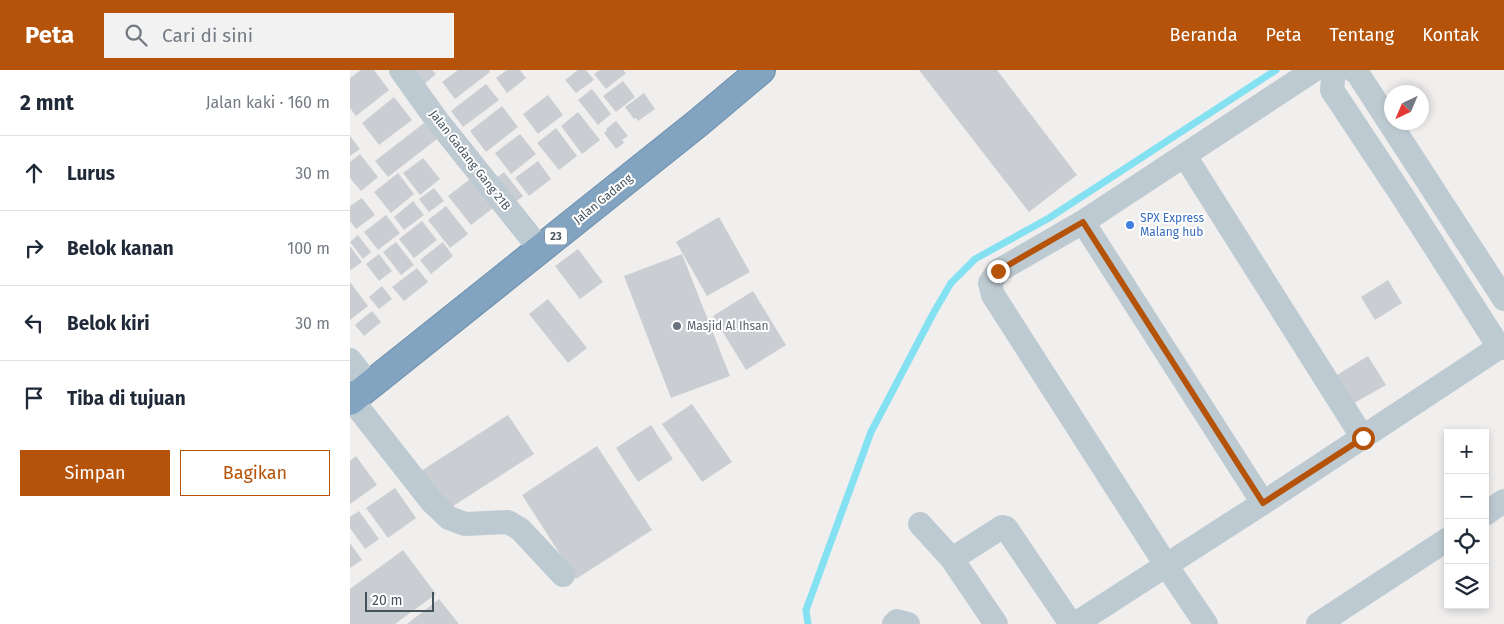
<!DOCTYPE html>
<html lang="id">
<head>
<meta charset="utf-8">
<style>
  :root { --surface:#fff; --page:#f2f2f3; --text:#1f2937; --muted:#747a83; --line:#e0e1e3; --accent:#b45309 }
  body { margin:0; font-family:"Fira Sans",sans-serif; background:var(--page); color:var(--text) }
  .controls { position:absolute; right:15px; bottom:15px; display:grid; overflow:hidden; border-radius:0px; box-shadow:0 2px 8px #0003 }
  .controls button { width:45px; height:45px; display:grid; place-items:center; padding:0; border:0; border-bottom:1px solid var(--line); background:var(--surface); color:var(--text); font:25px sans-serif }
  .compass { position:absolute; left:1034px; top:15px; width:45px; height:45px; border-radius:50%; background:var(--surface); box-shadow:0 2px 8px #0003; rotate:224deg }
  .scale { position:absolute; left:15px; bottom:12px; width:69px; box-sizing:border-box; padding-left:5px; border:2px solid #45535d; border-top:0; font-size:14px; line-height:18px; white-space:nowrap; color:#45535d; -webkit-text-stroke:4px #fff; paint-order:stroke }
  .stop { position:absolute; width:15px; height:15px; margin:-11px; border:4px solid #b45309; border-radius:50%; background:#fff }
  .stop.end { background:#b45309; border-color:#fff; box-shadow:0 1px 5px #0008 }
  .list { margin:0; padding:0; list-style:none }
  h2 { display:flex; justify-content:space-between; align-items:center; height:65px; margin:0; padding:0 20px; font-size:21px }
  h2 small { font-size:16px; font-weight:400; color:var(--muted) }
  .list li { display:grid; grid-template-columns:32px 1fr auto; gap:15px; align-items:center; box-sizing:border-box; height:75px; padding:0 20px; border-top:1px solid var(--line) }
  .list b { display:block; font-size:19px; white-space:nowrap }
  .list em { font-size:16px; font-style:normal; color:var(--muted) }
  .actions { display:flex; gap:10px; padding:15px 20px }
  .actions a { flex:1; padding:11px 0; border:1px solid var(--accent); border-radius:0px; text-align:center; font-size:18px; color:var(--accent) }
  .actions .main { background:var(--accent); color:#fff }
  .icon { flex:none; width:28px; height:28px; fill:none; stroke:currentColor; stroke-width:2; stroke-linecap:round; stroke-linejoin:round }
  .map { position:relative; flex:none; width:1154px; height:554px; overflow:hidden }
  header { display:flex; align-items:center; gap:30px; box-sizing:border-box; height:70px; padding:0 25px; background:var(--accent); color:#fff }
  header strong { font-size:24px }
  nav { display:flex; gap:28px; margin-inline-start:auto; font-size:18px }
  .search { width:350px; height:45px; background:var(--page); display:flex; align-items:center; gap:12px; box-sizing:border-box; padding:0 18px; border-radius:0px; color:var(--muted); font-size:19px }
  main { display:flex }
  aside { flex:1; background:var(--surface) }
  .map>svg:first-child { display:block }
</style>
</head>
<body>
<header>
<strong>Peta</strong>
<div class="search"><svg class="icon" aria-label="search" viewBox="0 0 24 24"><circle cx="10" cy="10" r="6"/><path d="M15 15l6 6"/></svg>Cari di sini</div>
<nav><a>Beranda</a><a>Peta</a><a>Tentang</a><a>Kontak</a></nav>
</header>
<main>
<aside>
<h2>2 mnt<small>Jalan kaki · 160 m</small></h2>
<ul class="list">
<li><svg class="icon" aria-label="ahead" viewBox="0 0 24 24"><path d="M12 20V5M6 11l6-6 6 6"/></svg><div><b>Lurus</b></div><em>30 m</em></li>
<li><svg class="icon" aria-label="right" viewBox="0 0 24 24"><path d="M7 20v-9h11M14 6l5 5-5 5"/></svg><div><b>Belok kanan</b></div><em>100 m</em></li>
<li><svg class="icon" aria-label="left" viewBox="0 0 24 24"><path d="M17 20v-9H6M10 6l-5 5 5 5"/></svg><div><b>Belok kiri</b></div><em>30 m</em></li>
<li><svg class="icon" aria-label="arrive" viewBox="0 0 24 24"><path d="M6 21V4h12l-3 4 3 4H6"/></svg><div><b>Tiba di tujuan</b></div></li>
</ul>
<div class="actions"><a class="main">Simpan</a><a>Bagikan</a></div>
</aside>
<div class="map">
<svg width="1154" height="554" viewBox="0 0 1154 554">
  <rect width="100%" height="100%" fill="#f1eeee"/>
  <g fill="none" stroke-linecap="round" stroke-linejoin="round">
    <path stroke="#83e1f2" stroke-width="7" d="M458,554L456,540L521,362L584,242L601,213L625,189L699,148L926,0"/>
  </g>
  <path fill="#caced3" d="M11,0H24L39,20L6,46L0,38V8Z
    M67,0H82L86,4L71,17L61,5Z
    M108,0H139L140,2L105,29L92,12Z
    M157,0H170L176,8L157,23L146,8Z
    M228,0H236L244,10L226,23L215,10Z
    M250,0H273L276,3L256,19L244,4Z
    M569,0H647L727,105L679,142Z
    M273,11L285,27L266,42L253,26Z
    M136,14L149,30L113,57L101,41Z
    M242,19L261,44L248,55L228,30Z
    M294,23L305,39L288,51L286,48L284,49L275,37Z
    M198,25L213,45L188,64L173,44Z
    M44,27L62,50L29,75L12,53Z
    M152,36L168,57L136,82L120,61Z
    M228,42L250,70L232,84L211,56Z
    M266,51L278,66L272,70L274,73L266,79L254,63L257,60L256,59Z
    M74,53L87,69L38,107L25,91Z
    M206,58L227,86L209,100L187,73Z
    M170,64L186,84L161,104L145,83Z
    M0,66L10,79L0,86Z
    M10,84L28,107L11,121L0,108V92Z
    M73,88L90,109L70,125L53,103Z
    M188,91L201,109L179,126L165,108Z
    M154,102L173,126L159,137L140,113Z
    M48,103L64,124L41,143L24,122Z
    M124,106L147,135L121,155L98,126Z
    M84,118L94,131L79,142L69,129Z
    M12,128L25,145L6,159L0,151V136Z
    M63,131L74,145L54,160L44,147Z
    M96,136L118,164L100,178L78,150Z
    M36,145L50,163L28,180L14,162Z
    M369,147L400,202L357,226L326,172Z
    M72,151L87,170L64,188L49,169Z
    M8,165L21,182L13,189L0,172Z
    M46,172L64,195L51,205L33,182Z
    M93,172L103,186L81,204L70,190Z
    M0,176L12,192L1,200L0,199Z
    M228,179L253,212L230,229L205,196Z
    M29,184L42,201L29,211L16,194Z
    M332,184L380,306L321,328L274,206Z
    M67,198L78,212L54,231L42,217Z
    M1038,210L1052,233L1025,250L1011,227Z
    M0,212L18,236L0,250Z
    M32,216L42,229L29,239L19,227Z
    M403,221L436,275L396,300L363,246Z
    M198,229L237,278L218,293L179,244Z
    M22,241L31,252L14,266L5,255Z
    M1018,286L1036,315L999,336L982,308Z
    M342,334L382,392L352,412L312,354Z
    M158,345L184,384L97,440L71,401Z
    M301,355L323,389L288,412L266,378Z
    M247,376L302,460L226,509L172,425Z
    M6,386L27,415L0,434V391Z
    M45,418L66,448L38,468L16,438Z
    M9,441L29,469L15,479L0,458V447Z
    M0,473L12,490L0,498Z
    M53,480L86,524L45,554H0V519Z
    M89,529L109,554H57Z"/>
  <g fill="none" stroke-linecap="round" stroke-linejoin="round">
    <g stroke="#6d8fac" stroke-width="30">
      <path id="highway" d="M0,331L348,53L411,0"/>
    </g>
    <path stroke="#bdcad1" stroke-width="24" d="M51,0L86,49L190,179
      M984,0L982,20L1053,127L1149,277L1154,278
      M1003,0L1008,4L1154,229
      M835,86L1013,368
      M733,152L913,433
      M0,290L20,316
      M2,330L82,432L99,448L115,454L158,452L170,459L213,505
      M1135,444L1154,431
      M570,454L602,489L646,554
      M602,489L652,457L656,458L721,554
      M544,554L547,551L558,554
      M725,554L913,433L1154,274
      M856,554L816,495L643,225L640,213L648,201L733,152L964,0
      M968,554L1098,469"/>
    <use href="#highway" stroke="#82a4c1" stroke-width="28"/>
  </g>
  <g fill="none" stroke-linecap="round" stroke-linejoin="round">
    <path stroke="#b45309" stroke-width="6" d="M648,201L733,152L913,433L1013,368"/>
  </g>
  <circle fill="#3f7fe0" stroke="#fff" stroke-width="2" cx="780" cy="155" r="5"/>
  <circle fill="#6b7280" stroke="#fff" stroke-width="2" cx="327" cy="256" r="5"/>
  <g text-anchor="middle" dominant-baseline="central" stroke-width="4" stroke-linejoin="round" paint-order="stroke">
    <rect fill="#fff" stroke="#7d878e" stroke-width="1" x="195" y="157.5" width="22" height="17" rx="4"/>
    <g font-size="11" font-weight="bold" fill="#45535d">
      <text x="206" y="166">23</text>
    </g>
    <g font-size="12" fill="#45535d" stroke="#fff">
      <text transform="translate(120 90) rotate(52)">Jalan Gadang Gang 21B</text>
      <text transform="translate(253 129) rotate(-39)">Jalan Gadang</text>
    </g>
    <g font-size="12" fill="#366cbe" stroke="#fff" text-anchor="start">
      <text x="790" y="148">SPX Express<tspan x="790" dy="14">Malang hub</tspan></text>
    </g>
    <g font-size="12" fill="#5b616d" stroke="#fff" text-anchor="start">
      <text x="337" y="256">Masjid Al Ihsan</text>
    </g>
  </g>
</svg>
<div class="controls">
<button>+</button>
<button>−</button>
<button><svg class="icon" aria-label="locate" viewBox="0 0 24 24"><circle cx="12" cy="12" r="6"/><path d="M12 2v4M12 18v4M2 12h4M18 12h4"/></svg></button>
<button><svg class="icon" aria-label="layers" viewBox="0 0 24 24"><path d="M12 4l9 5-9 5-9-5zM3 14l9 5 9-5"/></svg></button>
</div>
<svg class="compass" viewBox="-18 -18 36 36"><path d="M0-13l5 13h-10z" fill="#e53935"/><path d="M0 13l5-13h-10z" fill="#747a83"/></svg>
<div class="scale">20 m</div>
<div class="stop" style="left:1013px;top:368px"></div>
<div class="stop end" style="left:648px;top:201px"></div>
</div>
</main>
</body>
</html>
